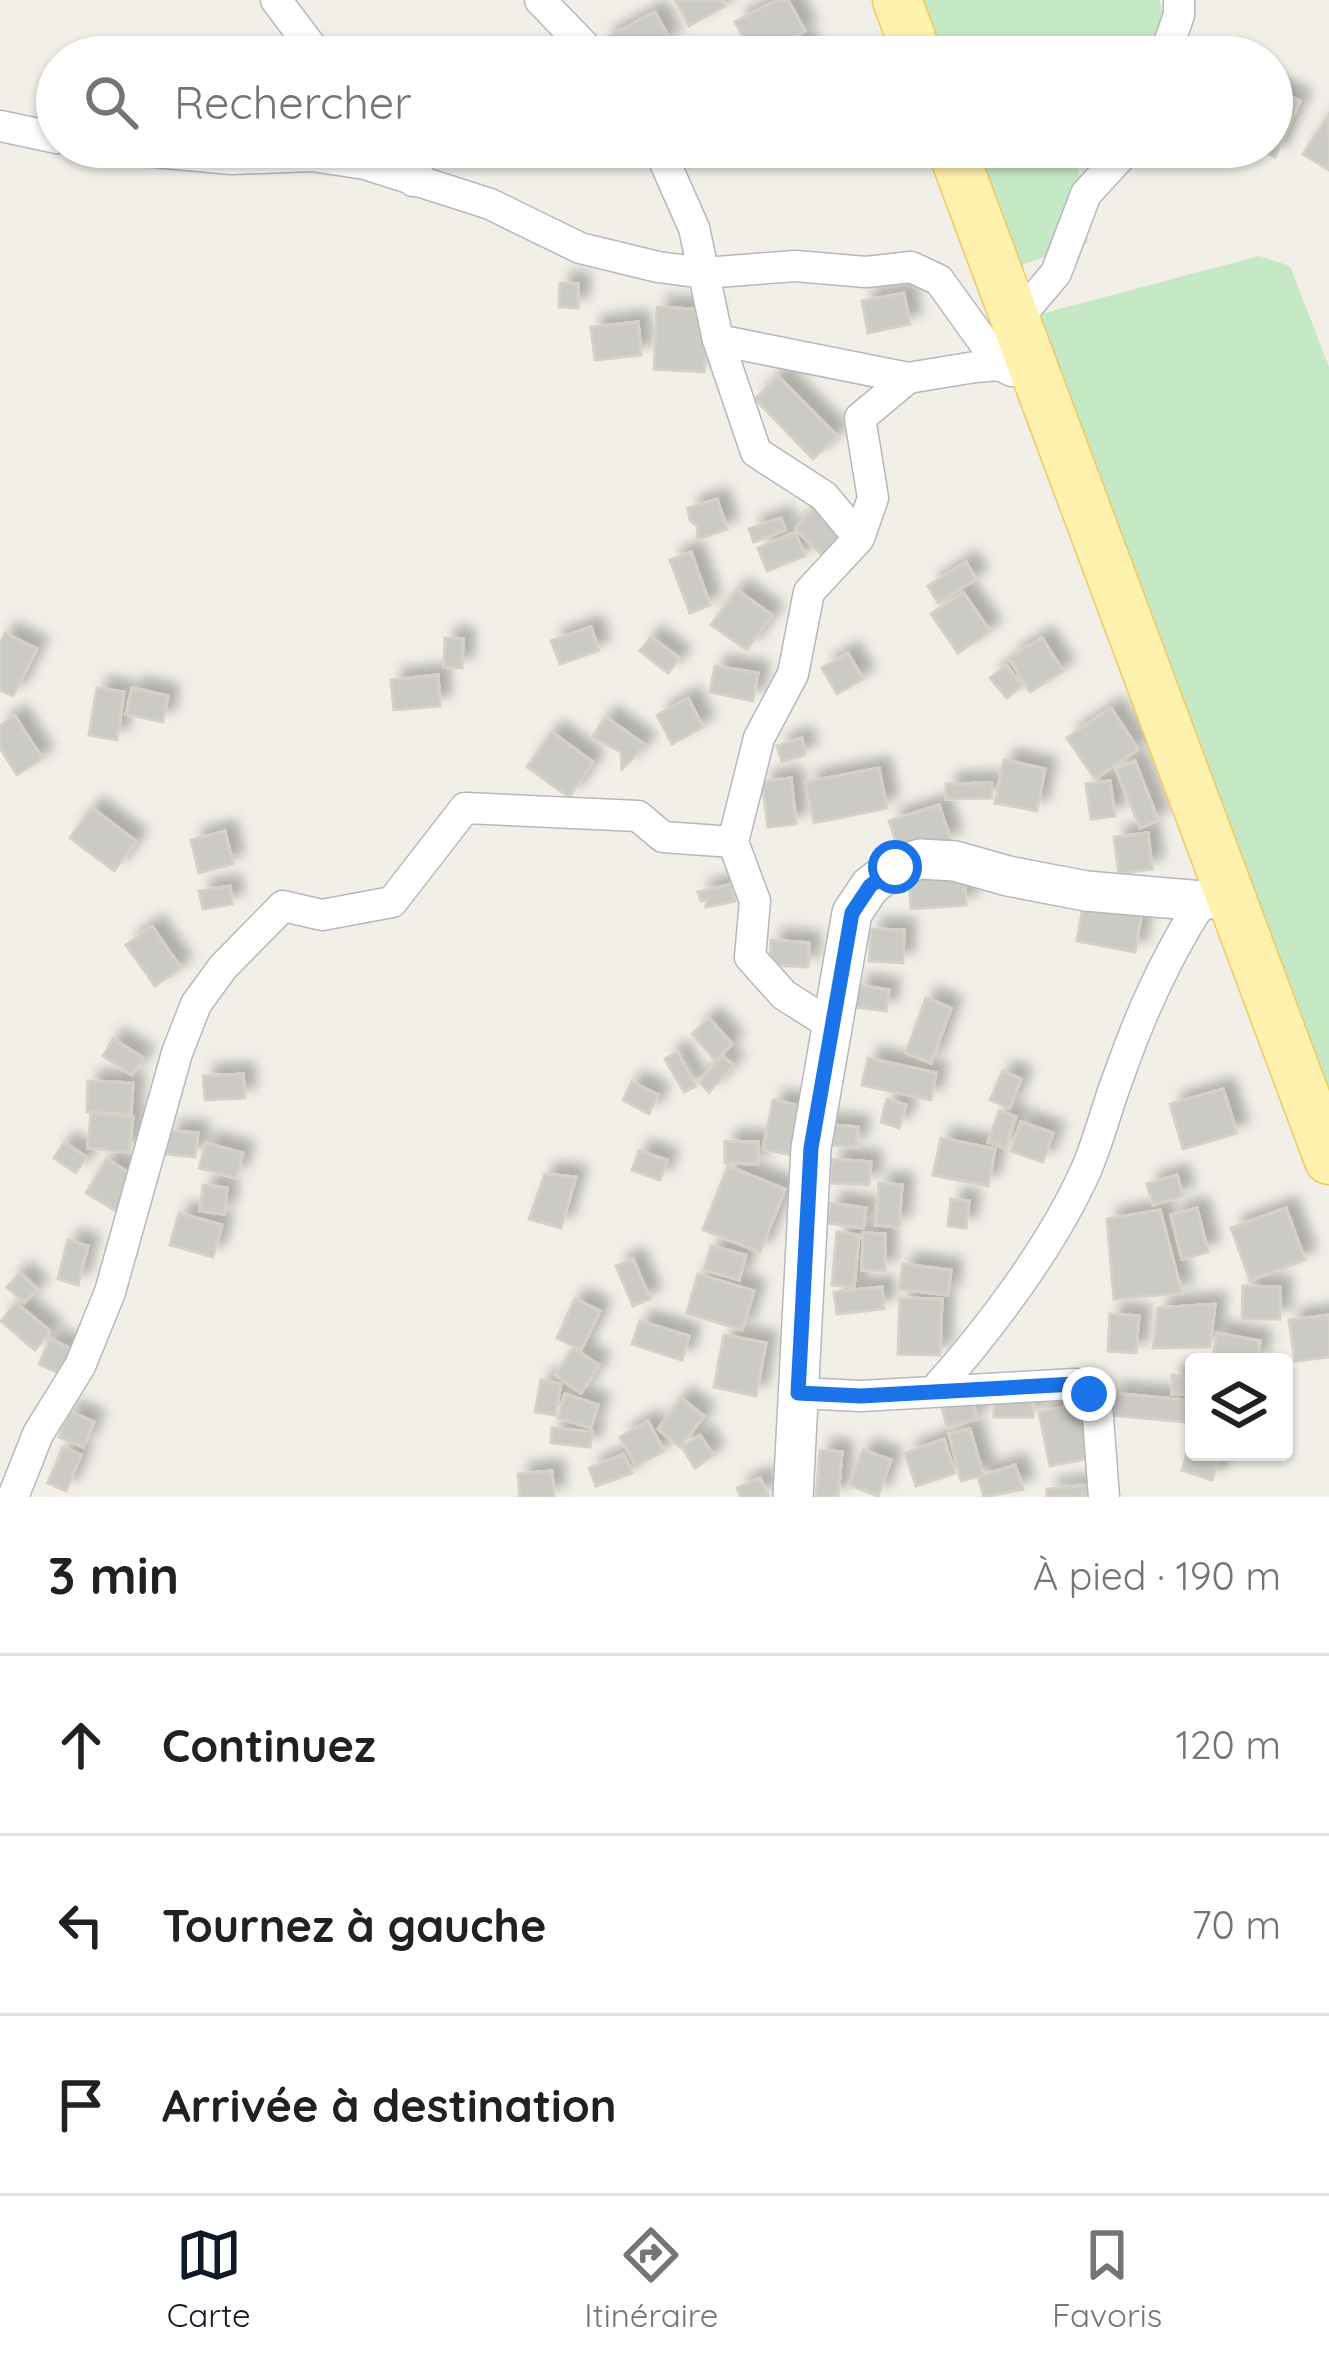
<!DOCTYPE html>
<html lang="fr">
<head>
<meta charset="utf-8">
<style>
  :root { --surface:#fff; --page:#f6f6f6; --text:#202124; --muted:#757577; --line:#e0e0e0; --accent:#111827 }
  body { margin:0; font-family:Quicksand,sans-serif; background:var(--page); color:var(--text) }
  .controls { position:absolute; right:36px; bottom:36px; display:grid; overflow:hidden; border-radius:12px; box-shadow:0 3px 9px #0004 }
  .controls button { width:108px; height:108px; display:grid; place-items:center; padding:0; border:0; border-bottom:3px solid var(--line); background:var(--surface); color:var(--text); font:60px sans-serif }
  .stop { position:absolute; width:36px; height:36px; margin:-27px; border:9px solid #1a73e8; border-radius:50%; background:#fff }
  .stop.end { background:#1a73e8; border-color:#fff; box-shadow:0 3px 12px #0008 }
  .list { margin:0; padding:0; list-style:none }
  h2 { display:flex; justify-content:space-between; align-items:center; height:156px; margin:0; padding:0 48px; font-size:51px }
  h2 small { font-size:39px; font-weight:400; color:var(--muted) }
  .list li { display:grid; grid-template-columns:78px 1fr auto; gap:36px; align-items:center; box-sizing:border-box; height:180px; padding:0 48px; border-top:3px solid var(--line) }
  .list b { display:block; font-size:45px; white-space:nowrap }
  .list em { font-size:39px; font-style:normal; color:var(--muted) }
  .icon { flex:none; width:66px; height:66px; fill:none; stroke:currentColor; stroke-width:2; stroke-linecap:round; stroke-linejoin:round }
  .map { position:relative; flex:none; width:1329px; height:1497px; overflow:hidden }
  .search { position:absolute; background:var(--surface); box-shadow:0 3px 9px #0004; left:36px; right:36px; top:36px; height:132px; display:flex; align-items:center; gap:30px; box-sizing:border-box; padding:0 42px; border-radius:66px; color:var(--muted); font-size:45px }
  .sheet { height:696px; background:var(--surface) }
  nav { display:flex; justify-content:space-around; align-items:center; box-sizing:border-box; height:168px; border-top:3px solid var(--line); background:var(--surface); font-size:33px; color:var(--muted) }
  nav a { display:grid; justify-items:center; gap:6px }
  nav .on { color:var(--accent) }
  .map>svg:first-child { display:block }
</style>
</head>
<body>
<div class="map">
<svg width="1329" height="1497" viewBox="0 0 1329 1497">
  <defs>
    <filter id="shadow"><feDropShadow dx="11" dy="-11" stdDeviation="6" flood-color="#0004"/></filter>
  </defs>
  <rect width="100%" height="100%" fill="#f1efe8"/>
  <path fill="#c5e8c5" d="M919,0H1159L1178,57H940Z
    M974,147H1084L1076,151L1088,243L1018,266Z
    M1259,256L1290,266L1329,367V1094L1037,315Z"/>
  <path fill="#cccac5" stroke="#d6d1c6" stroke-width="3" filter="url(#shadow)" d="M675,0H722L725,6L689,26Z
    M777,0H788L805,31L753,57L735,22Z
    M655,12L670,40L638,57H611L602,40Z
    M802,39L809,57H762Z
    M1272,88L1300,101L1275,157L1254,147H1272Z
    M1329,114V170L1303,154Z
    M560,283L578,284V308L559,307Z
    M904,293L910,324L868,333L862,301Z
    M657,307L708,310L704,372L654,369Z
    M638,322L641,355L595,360L591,327Z
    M778,376L837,436L813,459L755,399Z
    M717,499L727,529L698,539L697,526L690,520L688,508Z
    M814,508L843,535L823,556L795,529Z
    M781,518L785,530L754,542L749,529Z
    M795,532L805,556L767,571L758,548Z
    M691,552L710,605L690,613L670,560Z
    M966,562L976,579L938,603L928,586Z
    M737,590L772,615L747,650L711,625Z
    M963,592L990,631L958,653L931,614Z
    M591,627L599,650L560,664L551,641Z
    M5,633L37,649L13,696L0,690V644Z
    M651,637L679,658L668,673L640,651Z
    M445,638L463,639L462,668L444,667Z
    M1042,638L1063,671L1030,692L1009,658Z
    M848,653L863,679L837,694L822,668Z
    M1006,665L1022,685L1007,698L990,678Z
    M715,666L758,673L753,701L710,692Z
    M438,675L440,706L394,710L391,680Z
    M97,688L124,692L117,740L89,735Z
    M132,688L168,696L163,722L126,714Z
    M688,698L703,727L672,744L657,715Z
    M1111,708L1138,749L1095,779L1067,738Z
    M15,716L42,758L17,775L0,748V726Z
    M606,717L645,745L622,769L621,752L592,737Z
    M552,732L593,762L569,797L527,767Z
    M802,738L805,755L782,762L777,746Z
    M1004,760L1045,769L1037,811L995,803Z
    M1135,761L1158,820L1140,828L1116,769Z
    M879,768L887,808L814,823L806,782Z
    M791,778L796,824L768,827L762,782Z
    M1110,781L1115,816L1091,819L1086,784Z
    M991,783L992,798L946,799V784Z
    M939,805L951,841L901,857L889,821Z
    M92,808L136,841L114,871L70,838Z
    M225,831L233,864L199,873L191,840Z
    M1148,833L1152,869L1119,874L1114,837Z
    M964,875L966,905L911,909L909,879Z
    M731,884L735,901L706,907L707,900L701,901L698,892Z
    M230,886L232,904L203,909L199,891Z
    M1084,901L1142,912L1135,952L1077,941Z
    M152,926L181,968L155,986L126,945Z
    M871,929L904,930L903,963L869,961Z
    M771,940L809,943L808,967L770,965Z
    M858,985L889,990L886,1011L855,1007Z
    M926,998L951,1008L931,1063L906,1053Z
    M709,1018L732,1044L715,1060L692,1034Z
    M113,1039L143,1058L132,1075L103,1056Z
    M677,1052L696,1086L684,1092L665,1059Z
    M722,1056L733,1065L709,1092L699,1082Z
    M868,1058L936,1073L931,1100L862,1085Z
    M1003,1071L1021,1079L1009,1108L990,1100Z
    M243,1074L245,1098L205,1100L203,1076Z
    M88,1081L133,1083L131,1114L87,1112Z
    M632,1082L658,1095L649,1114L623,1100Z
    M1223,1089L1237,1133L1183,1149L1170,1104Z
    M887,1099L906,1105L899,1128L881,1122Z
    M773,1100L801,1106L791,1155L763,1149Z
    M999,1111L1016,1117L1005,1148L988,1142Z
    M91,1113L133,1117L129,1152L88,1148Z
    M1021,1122L1053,1133L1043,1162L1011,1151Z
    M819,1124L858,1127L856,1147L818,1144Z
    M170,1131L198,1133L195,1157L166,1154Z
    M941,1138L995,1149L988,1186L933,1175Z
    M725,1141L758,1142V1164L725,1163Z
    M64,1143L86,1157L76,1173L54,1158Z
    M206,1143L243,1153L236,1178L199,1168Z
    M639,1151L667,1160L660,1180L632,1170Z
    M107,1159L137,1178L116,1211L86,1193Z
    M832,1159L871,1162L869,1185L830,1183Z
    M728,1166L785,1189L760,1252L703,1230Z
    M545,1174L576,1177L561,1228L529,1219Z
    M1177,1175L1183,1196L1153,1205L1147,1184Z
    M879,1183L902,1185L899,1227L876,1225Z
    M203,1185L227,1188L224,1214L200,1211Z
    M951,1199L969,1201L966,1228L948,1226Z
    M830,1203L866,1208L863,1228L827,1223Z
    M1197,1208L1208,1252L1182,1259L1171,1215Z
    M1286,1208L1305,1260L1250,1280L1231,1228Z
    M1160,1210L1182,1293L1114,1299L1107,1219Z
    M179,1213L222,1225L213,1257L170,1245Z
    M837,1232L859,1235L854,1287L832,1285Z
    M863,1233L885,1234V1271L862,1270Z
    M68,1240L88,1246L78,1285L58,1279Z
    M711,1246L746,1255L739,1280L704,1270Z
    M633,1259L650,1299L633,1306L616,1266Z
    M903,1264L951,1270L948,1295L899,1289Z
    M20,1273L37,1289L24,1303L7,1287Z
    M698,1274L754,1291L742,1330L687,1313Z
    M1243,1286L1280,1287V1319H1242Z
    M882,1287L884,1309L837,1314L834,1292Z
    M900,1298L942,1299L940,1355L898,1354Z
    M575,1299L600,1311L581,1350L557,1338Z
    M16,1303L50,1331L35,1350L1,1321Z
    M1215,1304L1210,1347L1153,1348L1158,1308Z
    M1110,1314L1139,1316L1136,1353L1108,1351Z
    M1329,1315V1357L1295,1361L1289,1320Z
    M640,1321L689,1336L682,1360L632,1344Z
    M1217,1333L1260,1341L1257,1362H1212Z
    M724,1335L766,1343L756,1396L714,1387Z
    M50,1339L72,1349L61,1374L39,1364Z
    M573,1348L599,1365L581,1393L555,1375Z
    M1172,1375L1194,1376V1395L1172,1394Z
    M541,1380L561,1384L555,1415L535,1412Z
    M1111,1393L1188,1400L1186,1422L1109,1415Z
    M565,1394L598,1405L591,1428L558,1418Z
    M994,1396H1033V1417H994Z
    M681,1398L704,1416L680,1447L658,1429Z
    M972,1400L977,1419L947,1427L942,1408Z
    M1079,1404L1090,1458L1050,1466L1039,1412Z
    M69,1411L94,1422L83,1447L59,1437Z
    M648,1421L664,1451L636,1466L620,1437Z
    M552,1428L592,1432L590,1447L551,1443Z
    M970,1429L983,1475L961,1481L949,1434Z
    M1194,1430V1452H1221L1212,1480L1182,1470Z
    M700,1435L713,1455L695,1468L682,1447Z
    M944,1439L955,1473L916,1486L905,1453Z
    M63,1447L81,1455L66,1491L48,1483Z
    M820,1450L842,1452L838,1497H816Z
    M863,1450L891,1460L878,1496L849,1485Z
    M624,1454L632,1473L596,1486L589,1468Z
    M1015,1465L1023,1489L984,1497L978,1477Z
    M552,1471L554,1497H520L518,1474Z
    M760,1478L769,1497H741L737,1488Z
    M1091,1485L1087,1497H1047V1489Z"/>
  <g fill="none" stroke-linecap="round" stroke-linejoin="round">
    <g stroke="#b5b8bc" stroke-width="33">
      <path id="minor" d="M276,0L319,57
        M540,0L595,57
        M1164,57L1179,15V0
        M0,126L57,138
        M100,147L232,159L312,156L365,164L490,204L580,248L658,267L704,273L795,266L866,272L911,267L939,280L1000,365
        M399,147L417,166L413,181
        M658,147L694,228L718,340L756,452L824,496L859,538
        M1023,334L1022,313L1056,273L1086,194L1129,147
        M718,340L908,378L975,367L1000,365L1012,371
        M733,842L759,738L793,674L809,592L859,538L873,498L860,418L908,378
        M936,1389C991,1327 1052,1246 1086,1170C1099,1140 1107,1106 1119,1075C1140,1015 1167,955 1202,901
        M798,1393L861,1396L1075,1384L1097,1404L1104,1497
        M13,1497L38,1434L80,1366L110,1292L177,1053L196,1004L223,967L283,906L322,915L392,902L465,808L638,816L663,837L733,842L755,901L750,957L784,995L833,1026"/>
    </g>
    <g stroke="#b5b8bc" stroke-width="42">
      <path id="tertiary" d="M793,1497L811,1148L852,913L870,886L895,867L920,859L955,861L1008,876L1086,891L1202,901L1227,888"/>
    </g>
    <g stroke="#f2c960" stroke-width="51">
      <path id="primary" d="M897,0L918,57
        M951,147L1329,1160"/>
    </g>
    <use href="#minor" stroke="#fff" stroke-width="30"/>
    <use href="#tertiary" stroke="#fff" stroke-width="39"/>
    <use href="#primary" stroke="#fff2af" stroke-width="48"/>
  </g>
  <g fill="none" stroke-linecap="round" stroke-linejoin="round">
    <path stroke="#1a73e8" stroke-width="15" d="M895,867L870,886L852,913L811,1148L798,1393L861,1396L1075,1384L1089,1394"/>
  </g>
</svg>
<div class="controls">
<button><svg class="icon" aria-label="layers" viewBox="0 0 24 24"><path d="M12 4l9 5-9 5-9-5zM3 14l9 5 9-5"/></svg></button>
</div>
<div class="stop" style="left:895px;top:867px"></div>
<div class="stop end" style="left:1089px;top:1394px"></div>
<div class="search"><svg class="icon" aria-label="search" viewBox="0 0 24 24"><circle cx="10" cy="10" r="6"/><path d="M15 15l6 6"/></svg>Rechercher</div>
</div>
<section class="sheet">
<h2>3 min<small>À pied · 190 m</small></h2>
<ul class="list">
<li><svg class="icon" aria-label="ahead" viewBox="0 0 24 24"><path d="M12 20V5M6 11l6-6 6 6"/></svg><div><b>Continuez</b></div><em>120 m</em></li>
<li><svg class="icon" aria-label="left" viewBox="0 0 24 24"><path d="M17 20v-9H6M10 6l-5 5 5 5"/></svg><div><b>Tournez à gauche</b></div><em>70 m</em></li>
<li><svg class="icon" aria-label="arrive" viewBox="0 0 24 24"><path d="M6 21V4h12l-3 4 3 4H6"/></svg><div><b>Arrivée à destination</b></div></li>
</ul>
</section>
<nav>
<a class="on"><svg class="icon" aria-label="map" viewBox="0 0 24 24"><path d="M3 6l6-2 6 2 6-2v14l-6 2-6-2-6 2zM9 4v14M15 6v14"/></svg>Carte</a>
<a><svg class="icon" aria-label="directions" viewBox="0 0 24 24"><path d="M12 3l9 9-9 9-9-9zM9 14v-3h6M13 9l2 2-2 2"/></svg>Itinéraire</a>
<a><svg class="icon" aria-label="saved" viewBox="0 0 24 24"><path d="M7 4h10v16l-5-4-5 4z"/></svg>Favoris</a>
</nav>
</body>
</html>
